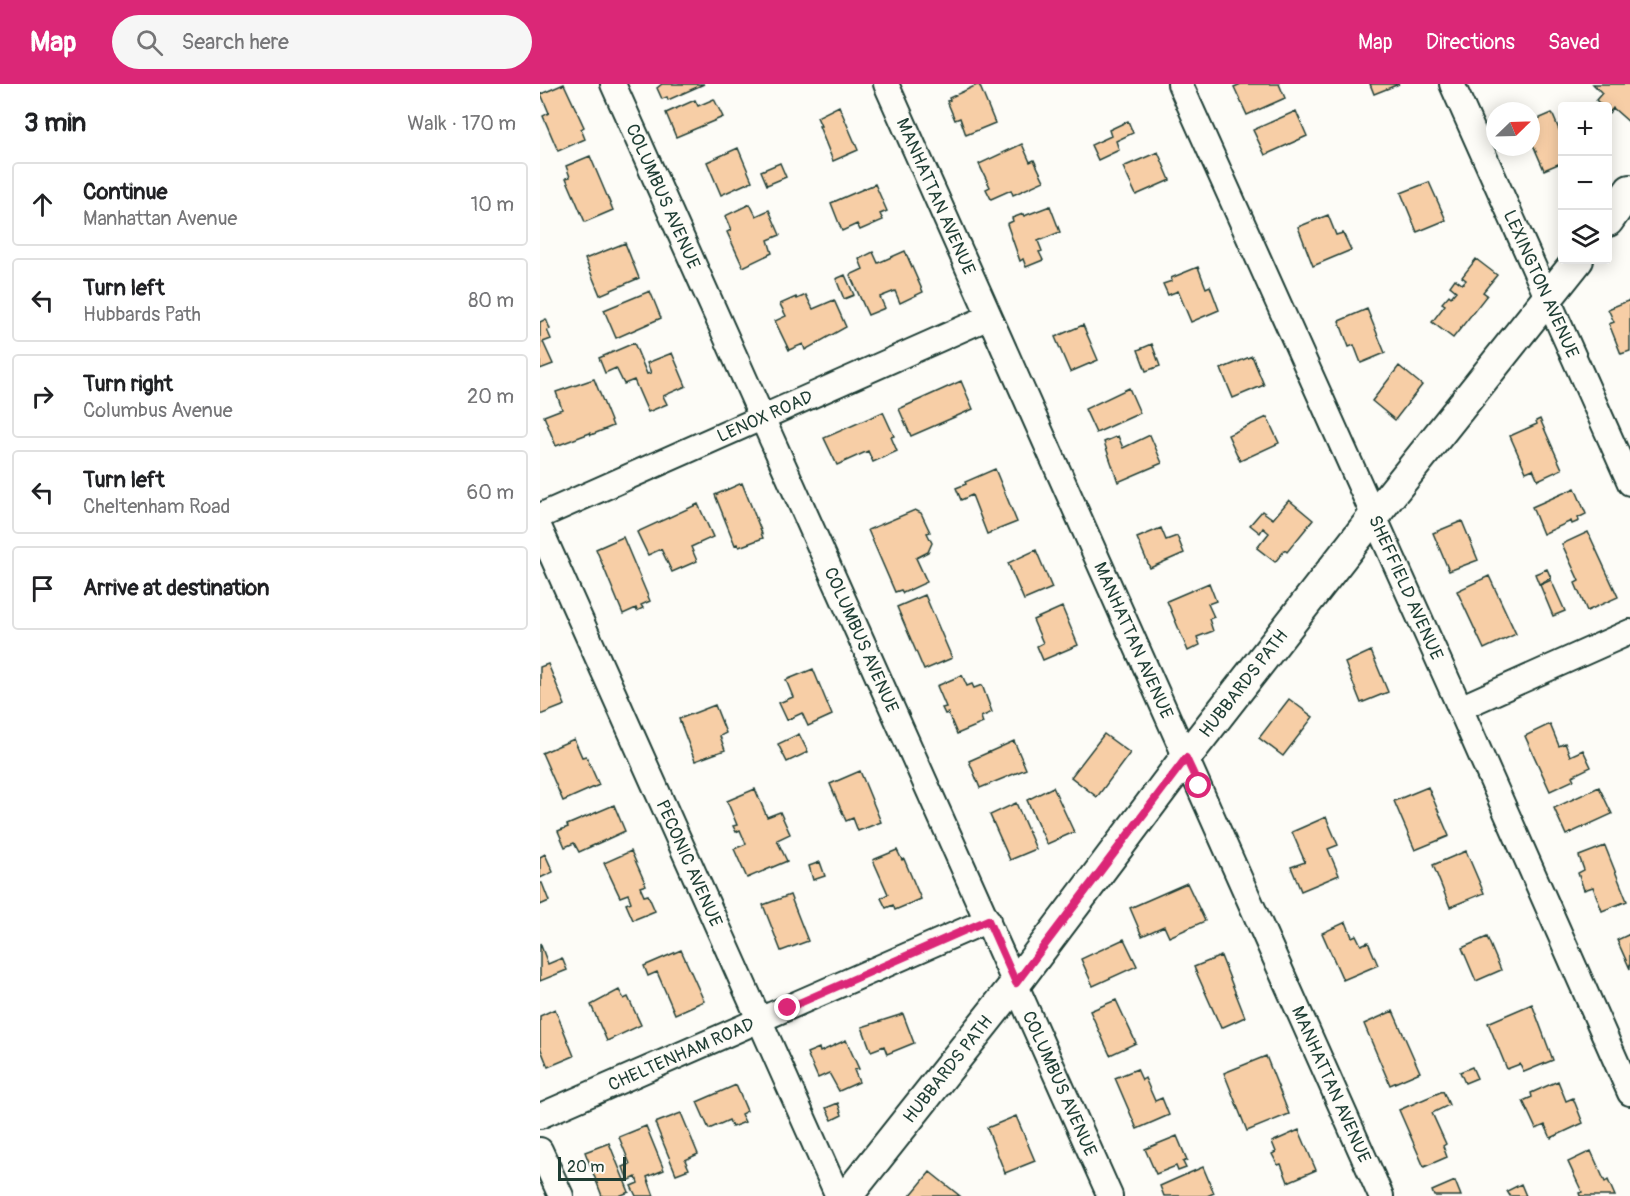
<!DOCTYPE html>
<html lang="en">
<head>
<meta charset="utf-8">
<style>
  :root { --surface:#fff; --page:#f6f6f6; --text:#202124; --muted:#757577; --line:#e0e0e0; --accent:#db2777 }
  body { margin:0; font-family:Pangolin,sans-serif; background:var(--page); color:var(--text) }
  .controls { position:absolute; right:18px; top:18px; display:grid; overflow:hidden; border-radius:6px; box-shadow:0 3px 15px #0003 }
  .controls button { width:54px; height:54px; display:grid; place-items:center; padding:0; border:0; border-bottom:2px solid var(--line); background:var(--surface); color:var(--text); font:30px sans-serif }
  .compass { position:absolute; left:946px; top:18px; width:54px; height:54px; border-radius:50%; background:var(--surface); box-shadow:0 3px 15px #0003; rotate:67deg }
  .scale { position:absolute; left:18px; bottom:15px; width:68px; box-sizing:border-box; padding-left:6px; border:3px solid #1f3d34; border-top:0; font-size:16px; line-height:21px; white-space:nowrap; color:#1f3d34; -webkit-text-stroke:4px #fdfcf7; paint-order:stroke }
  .stop { position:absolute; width:18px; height:18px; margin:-14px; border:4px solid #db2777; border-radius:50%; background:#fff }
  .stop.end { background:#db2777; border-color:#fff; box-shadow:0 2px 6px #0008 }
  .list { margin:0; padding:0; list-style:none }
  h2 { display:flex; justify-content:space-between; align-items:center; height:78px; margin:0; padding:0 24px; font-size:26px }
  h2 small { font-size:20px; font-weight:400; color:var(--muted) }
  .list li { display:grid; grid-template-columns:39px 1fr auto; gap:18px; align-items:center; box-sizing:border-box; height:84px; margin:0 12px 12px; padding:0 12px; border:2px solid var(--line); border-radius:6px }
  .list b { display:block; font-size:22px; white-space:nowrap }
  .list p { margin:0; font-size:20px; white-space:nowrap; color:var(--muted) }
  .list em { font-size:20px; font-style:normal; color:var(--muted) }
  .icon { flex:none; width:33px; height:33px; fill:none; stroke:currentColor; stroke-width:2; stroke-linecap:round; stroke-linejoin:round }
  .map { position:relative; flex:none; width:1090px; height:1112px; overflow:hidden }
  header { display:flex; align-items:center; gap:36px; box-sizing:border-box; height:84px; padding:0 30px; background:var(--accent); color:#fff }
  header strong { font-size:28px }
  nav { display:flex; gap:33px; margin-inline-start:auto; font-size:21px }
  .search { width:420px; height:54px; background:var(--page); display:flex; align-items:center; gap:15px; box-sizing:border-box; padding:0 21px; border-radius:33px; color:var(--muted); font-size:22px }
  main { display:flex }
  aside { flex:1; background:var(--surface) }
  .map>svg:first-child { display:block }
</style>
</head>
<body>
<header>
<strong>Map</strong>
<div class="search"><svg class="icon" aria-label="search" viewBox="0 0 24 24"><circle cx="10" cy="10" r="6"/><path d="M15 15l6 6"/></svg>Search here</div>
<nav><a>Map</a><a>Directions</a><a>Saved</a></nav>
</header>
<main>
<aside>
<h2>3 min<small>Walk · 170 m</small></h2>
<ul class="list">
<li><svg class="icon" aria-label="ahead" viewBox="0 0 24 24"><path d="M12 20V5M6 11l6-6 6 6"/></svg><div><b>Continue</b><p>Manhattan Avenue</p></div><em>10 m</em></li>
<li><svg class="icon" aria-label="left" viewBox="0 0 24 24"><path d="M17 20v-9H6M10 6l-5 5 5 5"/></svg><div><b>Turn left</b><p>Hubbards Path</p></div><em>80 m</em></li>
<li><svg class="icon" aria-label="right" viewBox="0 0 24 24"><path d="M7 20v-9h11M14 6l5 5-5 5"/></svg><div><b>Turn right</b><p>Columbus Avenue</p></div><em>20 m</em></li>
<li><svg class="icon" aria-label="left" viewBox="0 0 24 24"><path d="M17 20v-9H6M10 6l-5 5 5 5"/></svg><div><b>Turn left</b><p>Cheltenham Road</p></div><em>60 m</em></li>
<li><svg class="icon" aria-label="arrive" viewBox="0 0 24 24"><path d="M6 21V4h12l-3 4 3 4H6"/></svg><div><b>Arrive at destination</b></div></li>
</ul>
</aside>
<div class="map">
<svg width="1090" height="1112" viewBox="0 0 1090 1112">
  <rect width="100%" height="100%" fill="#fdfcf7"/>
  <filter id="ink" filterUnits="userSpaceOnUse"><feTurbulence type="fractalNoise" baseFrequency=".0167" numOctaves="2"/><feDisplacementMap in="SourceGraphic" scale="12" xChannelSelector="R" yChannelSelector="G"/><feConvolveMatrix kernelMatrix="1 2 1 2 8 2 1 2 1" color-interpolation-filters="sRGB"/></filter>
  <g filter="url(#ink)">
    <path fill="#f7cea6" stroke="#1f3d34" stroke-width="1.5" d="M24,0L44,43L41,45L45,55L18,67L3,32L9,29L1,10Z
      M122,0H164L128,16L127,13L122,15L117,4Z
      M439,0L455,39L426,51L420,34L415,36L407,17L410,16L409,14Z
      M701,0H739L745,14L707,31L694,3Z
      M830,0H859L834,10Z
      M1053,0H1090V39L1073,24L1069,29L1068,22H1062L1056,16L1062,9Z
      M174,15L183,33L136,53L126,29L155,16L158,22Z
      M299,22L318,66L293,77L279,42H281L277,33Z
      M756,27L767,52L725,71L713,46Z
      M1012,29L1023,55V78L1004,86L991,56V38Z
      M588,37L593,49L576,57L579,66L558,76L551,61L571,52L569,46Z
      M482,60L490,78L494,76L504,97L473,111L471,106L451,115L446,105L450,103L439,80Z
      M198,64L212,97L181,111L167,78Z
      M618,68L630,96L596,111L583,83Z
      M50,72L73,126L45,138L26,94L30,93L26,82Z
      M240,79L246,93L227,101L221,87Z
      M889,98L906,136L877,148L861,109Z
      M335,100L347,127L340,130L343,136L320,146L317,140L302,147L291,119Z
      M210,120L216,132L229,126L240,151L228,156L232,169L203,183L187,148L191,146L185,132Z
      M510,122L520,148L498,157L502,167L499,168L503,176L486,183L483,175L480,177L467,140L473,137L472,134L483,130L484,132Z
      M788,131L796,151L803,149L811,166L773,182L758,143Z
      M85,159L99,194L60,211L45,175Z
      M365,167L383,208L360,219L355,207L340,213L345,224L328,231L310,191L323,185L319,175L333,168L338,179Z
      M936,175L957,191L943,208L947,211L913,254L892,238L905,221L902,219L909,211L911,213L916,207L910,202L915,195L922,200L926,196L922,193Z
      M658,183L666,204L670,202L679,226L651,238L638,207L628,211L623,200L632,197L631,194Z
      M305,191L314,211L304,215L296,195Z
      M110,207L121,234L76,254L64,226Z
      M266,211L273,225L294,216L306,243L265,266L263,260L249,266L235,237L246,232L240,220L256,213L257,215Z
      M1090,216V267L1081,270L1069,240L1074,238L1068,225Z
      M827,225L845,269L821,279L814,261L809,263L799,237Z
      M6,235L10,245L7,246L11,255L3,258L13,280L0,285V238Z
      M543,241L558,276L530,288L515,253Z
      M94,259L107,290L111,289L107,279L132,269L146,302L123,312L127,320L108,328L94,296L84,300L76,284L65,289L59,274Z
      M612,260L620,282L606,287L598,266Z
      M712,272L724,301L693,314L681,285Z
      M859,282L882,301L855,336L832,317Z
      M54,295L73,342L51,351L50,349L16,362L4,332L22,325L16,308Z
      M421,297L433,325L371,352L359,325Z
      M589,304L600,329L556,349L545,325Z
      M343,328L354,352L351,353L357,367L333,378L328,367L297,381L284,354Z
      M727,333L739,359L700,377L688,351Z
      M1000,335L1022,385L998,396L993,385L986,388L970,352L997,340L996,337Z
      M610,351L622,379L578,398L564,358L578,352L583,364Z
      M455,385L477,438L447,450L432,411L421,416L416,404L426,400L425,398Z
      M202,399L222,449H221L223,454L199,463L197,460L195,461L175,411Z
      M1035,404L1046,430L1038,434L1039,437L1032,440L1031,437L1003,450L992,423Z
      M749,416L773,436L747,468L745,466L735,478L717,464L729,449L723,444L720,449L710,441L722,427L733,435Z
      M158,420L173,453L151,463L157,477L132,488L121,465L108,471L97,448Z
      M375,426L381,429L390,448L387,449L392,459L388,468L376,474L387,498L363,509L361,506L355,508L328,446Z
      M922,437L938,476L909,487L893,449Z
      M621,444L626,456L637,452L644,469L610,484L597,454Z
      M1048,448L1078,513L1047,527L1035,499L1039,497L1022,460Z
      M83,453L110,517L101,521L103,524L97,527L96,524L83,530L56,465Z
      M496,466L512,504L484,516L468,479Z
      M1007,485L1011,494L999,500L995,490Z
      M949,492L976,550L944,565L917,507Z
      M1011,496L1025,527L1013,532L1000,501Z
      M669,499L676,517L668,520L674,533L669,535L673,547L657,553L660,561L648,567L627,517Z
      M385,511L412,574L384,586L357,523Z
      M522,523L538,561L503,576L497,562L503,559L493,536Z
      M831,567L848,608L821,619L805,579Z
      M8,580L25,621L0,631V583Z
      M273,585L292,631L268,642L262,629L247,636L239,619L253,613L246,596Z
      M422,591L427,602L432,600L434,604L442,601L452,628L441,633L443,639L417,650L408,629L405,630L402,624L406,623L397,602Z
      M749,615L773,633L743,672L719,654Z
      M175,621L186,649L180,652L185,666L155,677L139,635Z
      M1010,640L1019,662L1025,659L1030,672L1043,666L1051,683L1032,692L1034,696L1010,707L985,652Z
      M259,650L268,668L247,678L238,660Z
      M564,650L590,669L557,713L531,693Z
      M34,655L42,673L46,672L59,701L23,717L2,669Z
      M474,657L486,685L440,704L429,677Z
      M320,687L341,738L318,747L313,734L306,737L290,700Z
      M513,703L534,748L507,760L487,716Z
      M888,703L909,752L875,766L854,717Z
      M1059,703L1072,730L1026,751L1014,724Z
      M215,705L227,733L240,728L250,750L237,756L247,777L207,794L194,765L206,760L200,746L196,748L193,742L197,741L187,717Z
      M476,719L496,765L470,776L450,731Z
      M74,721L85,747L39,768L34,759L25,763L18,747L28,743L27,741Z
      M786,733L798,761L788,765L799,791L761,807L751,783L765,778L752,748Z
      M1065,762L1087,817L1062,827L1053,803L1044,806L1038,789L1044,786L1039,772Z
      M357,766L362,776L364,775L381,815L355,826L353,821L346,824L341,814L348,810L333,776Z
      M91,767L106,801L100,803L104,812L108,811L115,827L93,836L86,820L91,818L88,810L80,813L64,779Z
      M926,767L944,809L910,823L893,781Z
      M5,770L13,788L0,794V773Z
      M280,778L285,792L273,796L269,782Z
      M0,799H2L9,817L0,821Z
      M647,799L665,837L629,853L624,842L602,852L590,824Z
      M250,811L268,857L241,867L223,821Z
      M806,838L812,853L816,851L821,861L828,858L838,881L803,896L782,849Z
      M1090,850V885L1077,856Z
      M947,853L961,886L936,897L922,864Z
      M584,855L597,882L553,902L541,875Z
      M0,859L8,880L22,874L27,886L0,897Z
      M141,866L164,917L135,930L117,888L108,892L104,882Z
      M681,872L705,933L681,944L654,883Z
      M79,906L84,915L88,913L101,941L67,957L51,921Z
      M576,916L596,959L570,971L550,927Z
      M992,920L1013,976L984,988L980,980L967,985L948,939Z
      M15,925L34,972L8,983L0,963V932Z
      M853,927L880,988L850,1001L824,940Z
      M363,930L374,959L347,970L344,962L331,967L322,943Z
      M306,956L319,985L314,986L319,998L299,1007L289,989L278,994L267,969L279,964L280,968Z
      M726,972L749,1030L707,1047L684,989Z
      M932,983L937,994L925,999L920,988Z
      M597,985L602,996L605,994L615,1017L622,1014L629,1031L597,1045L575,994Z
      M1018,997L1026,1017L1033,1014L1043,1039L1011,1054L1005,1041L996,1045L983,1017L992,1013L991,1009Z
      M196,1001L207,1027L201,1030L205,1038L192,1043L189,1036L169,1045L157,1018Z
      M903,1007L909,1021L892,1029L906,1060L903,1062L907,1073L884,1083L859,1026Z
      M298,1019L302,1031L292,1036L286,1024Z
      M141,1029L158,1070L145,1076L149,1085L136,1090L115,1039Z
      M476,1032L495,1077L465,1089L447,1044Z
      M106,1042L124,1086L107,1093L114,1112H96L91,1102L98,1099L96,1093L88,1097L83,1083L90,1080L79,1053Z
      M759,1046L776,1086L748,1098L741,1080L738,1081L732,1070L736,1068L732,1058Z
      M637,1052L647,1076L643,1078L646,1084L638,1087L636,1082L616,1090L605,1065Z
      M69,1059L89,1108L79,1112H62L45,1068Z
      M1051,1067L1065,1098L1068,1096L1075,1112H1040L1039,1109L1042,1108L1028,1078Z
      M663,1083L674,1109L667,1112H624L620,1102Z
      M390,1088L420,1112H370Z
      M915,1097L921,1112H894L892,1107Z
      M981,1100L986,1112H970L967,1107Z"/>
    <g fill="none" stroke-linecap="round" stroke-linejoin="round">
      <g stroke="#1f3d34" stroke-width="28">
        <g id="minor">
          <path id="s1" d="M73,0L570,1112"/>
          <path id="s2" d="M346,0L841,1112"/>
          <path id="s3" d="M640,0L920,624L1090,1009"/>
          <path id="s4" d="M912,0L1090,399"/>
          <path id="s5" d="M0,432L449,233"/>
          <path id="s6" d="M0,445L298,1112"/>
          <path d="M920,624L1090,548"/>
          <path id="s7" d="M0,1032L448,836"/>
          <path d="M0,1066L21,1112"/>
        </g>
      </g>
      <g stroke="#1f3d34" stroke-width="34">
        <g id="tertiary">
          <path d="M1068,137L1090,106"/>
          <path id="s8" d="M307,1112L476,899L646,673L834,432L1038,176"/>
        </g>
      </g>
      <use href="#minor" stroke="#fdfcf7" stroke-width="24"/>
      <use href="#tertiary" stroke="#fdfcf7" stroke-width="30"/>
    </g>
  </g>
  <g fill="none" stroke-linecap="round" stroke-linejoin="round" filter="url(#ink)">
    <path stroke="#db2777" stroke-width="8" d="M248,924L448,836L476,899L646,674L659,702"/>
  </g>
  <g text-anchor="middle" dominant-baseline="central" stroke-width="5" stroke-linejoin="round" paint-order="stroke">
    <g font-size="18" fill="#1f3d34" stroke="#fdfcf7">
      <text stroke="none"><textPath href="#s1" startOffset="123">COLUMBUS AVENUE</textPath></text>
      <text stroke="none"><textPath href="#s2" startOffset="123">MANHATTAN AVENUE</textPath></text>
      <text stroke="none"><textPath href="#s4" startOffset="219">LEXINGTON AVENUE</textPath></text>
      <text stroke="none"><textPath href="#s5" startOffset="246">LENOX ROAD</textPath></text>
      <text stroke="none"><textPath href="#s3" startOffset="552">SHEFFIELD AVENUE</textPath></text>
      <text stroke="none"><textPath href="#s1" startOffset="609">COLUMBUS AVENUE</textPath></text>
      <text stroke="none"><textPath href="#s2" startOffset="609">MANHATTAN AVENUE</textPath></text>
      <text stroke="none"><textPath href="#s8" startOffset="648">HUBBARDS PATH</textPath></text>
      <text stroke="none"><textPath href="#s6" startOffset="366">PECONIC AVENUE</textPath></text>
      <text stroke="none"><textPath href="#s7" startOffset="154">CHELTENHAM ROAD</textPath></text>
      <text stroke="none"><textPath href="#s8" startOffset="162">HUBBARDS PATH</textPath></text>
      <text stroke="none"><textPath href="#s1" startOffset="1095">COLUMBUS AVENUE</textPath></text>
      <text stroke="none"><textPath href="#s2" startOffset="1095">MANHATTAN AVENUE</textPath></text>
    </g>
  </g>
</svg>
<div class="controls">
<button>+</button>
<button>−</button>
<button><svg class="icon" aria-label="layers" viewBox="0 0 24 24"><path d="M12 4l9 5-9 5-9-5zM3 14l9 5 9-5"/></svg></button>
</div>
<svg class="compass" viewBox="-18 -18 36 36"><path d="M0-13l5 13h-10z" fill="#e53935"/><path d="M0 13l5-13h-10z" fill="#757577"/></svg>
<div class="scale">20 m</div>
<div class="stop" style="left:659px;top:702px"></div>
<div class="stop end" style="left:248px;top:924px"></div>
</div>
</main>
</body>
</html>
